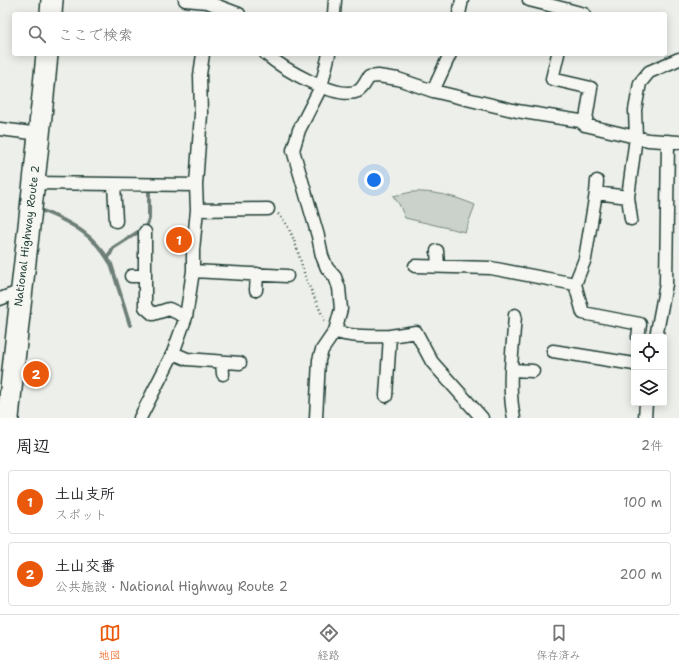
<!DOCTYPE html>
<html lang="ja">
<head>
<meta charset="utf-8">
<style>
  :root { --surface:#fff; --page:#f2f2f2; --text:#202124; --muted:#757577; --line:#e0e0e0; --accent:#ea580c }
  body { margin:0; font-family:"Shantell Sans","Klee One",sans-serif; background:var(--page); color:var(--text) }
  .controls { position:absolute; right:12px; bottom:12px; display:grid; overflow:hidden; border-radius:4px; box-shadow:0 2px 10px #0003 }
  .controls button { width:36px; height:36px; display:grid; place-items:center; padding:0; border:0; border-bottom:1px solid var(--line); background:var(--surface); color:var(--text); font:20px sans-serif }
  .you { position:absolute; left:374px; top:180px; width:14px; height:14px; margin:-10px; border:3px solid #fff; border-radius:50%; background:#1a73e8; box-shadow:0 0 0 6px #1a73e833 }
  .badge { display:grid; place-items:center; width:26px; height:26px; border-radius:50%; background:var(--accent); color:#fff; font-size:13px; font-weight:700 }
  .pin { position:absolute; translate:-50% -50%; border:2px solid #fff; box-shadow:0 1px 4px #0006 }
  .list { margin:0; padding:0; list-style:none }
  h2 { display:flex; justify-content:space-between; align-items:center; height:52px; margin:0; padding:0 16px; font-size:17px }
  h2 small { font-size:13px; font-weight:400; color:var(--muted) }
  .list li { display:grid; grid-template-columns:26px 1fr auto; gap:12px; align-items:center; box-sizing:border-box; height:64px; margin:0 8px 8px; padding:0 8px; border:1px solid var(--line); border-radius:4px }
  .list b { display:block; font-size:15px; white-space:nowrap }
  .list p { margin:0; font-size:13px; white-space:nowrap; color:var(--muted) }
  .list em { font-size:13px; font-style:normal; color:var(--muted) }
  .icon { flex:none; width:22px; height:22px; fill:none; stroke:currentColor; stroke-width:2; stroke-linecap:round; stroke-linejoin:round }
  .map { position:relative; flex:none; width:679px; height:418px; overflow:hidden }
  .search { position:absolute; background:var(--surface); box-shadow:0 2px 10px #0003; left:12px; right:12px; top:12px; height:44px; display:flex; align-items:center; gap:10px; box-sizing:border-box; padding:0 14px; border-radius:4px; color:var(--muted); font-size:15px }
  .sheet { height:196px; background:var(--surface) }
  nav { display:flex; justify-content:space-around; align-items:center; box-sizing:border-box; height:56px; border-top:1px solid var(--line); background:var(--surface); font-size:11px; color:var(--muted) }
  nav a { display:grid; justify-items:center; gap:2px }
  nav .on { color:var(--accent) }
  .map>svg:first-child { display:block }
</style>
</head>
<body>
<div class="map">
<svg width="679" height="418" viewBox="0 0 679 418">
  <rect width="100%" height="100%" fill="#edefea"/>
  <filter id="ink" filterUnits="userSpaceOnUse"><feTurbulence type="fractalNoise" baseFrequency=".025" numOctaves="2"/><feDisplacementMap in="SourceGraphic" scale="8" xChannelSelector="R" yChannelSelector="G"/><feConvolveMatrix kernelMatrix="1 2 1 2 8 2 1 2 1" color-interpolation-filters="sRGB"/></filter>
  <g filter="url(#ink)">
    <path fill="#cbd2cc" stroke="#758880" d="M412,192C434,191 454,196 475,205L465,232L405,218L399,204L393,196Z"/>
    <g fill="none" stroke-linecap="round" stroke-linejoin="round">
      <path stroke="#6c7e77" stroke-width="4" d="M43,211C73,223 95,236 111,264L130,325
        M108,258L113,248L146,227L149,219V187"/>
      <g stroke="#1f3d34" stroke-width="15">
        <path id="street" d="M185,0L207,2L239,14
          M529,0L569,10L568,14
          M569,10L584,14
          M334,14L335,0
          M459,14L462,0
          M266,54C282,68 337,101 358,91C363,89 366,81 369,77L378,76L398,79L433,91L517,111L580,121L585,125L648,140L679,142
          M558,54L552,79L591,88L585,125
          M433,91L450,54
          M0,129L40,134
          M34,183L196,185
          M114,184L116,221
          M596,193L597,181
          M628,197L631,219
          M197,210L268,209
          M145,232V307L153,314L169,309L186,317
          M437,251L438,266
          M415,266L491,268L575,284
          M193,271L287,276
          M131,276H145
          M256,290L257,274
          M0,299L21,291
          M335,331C352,338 372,336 390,336L386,396
          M390,336L416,332L432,362L482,418
          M638,337L640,324L583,313L575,284L585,259L596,193L628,197L636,137L635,110L640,83L649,72L679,59
          M656,337L666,284L668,141
          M553,351L634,364
          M173,353L187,359L240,363
          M222,362L223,374
          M512,370L533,371
          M140,418L173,353L186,317L193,271V250L197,210L196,185L201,114L200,75L203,54
          M316,418L319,360L322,350L335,331L341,309L339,288L335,277L327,268L322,256L318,236L293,150L299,130L321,87L329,54
          M514,418C507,385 513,348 515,315
          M645,418L646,403"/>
      </g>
      <g stroke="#1f3d34" stroke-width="24">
        <path id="highway" d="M51,14L52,0
          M8,418C20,297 36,176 47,54"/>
      </g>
      <path stroke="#1f3d34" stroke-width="2.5" stroke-dasharray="1 3" stroke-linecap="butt" d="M278,214C294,229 299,258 306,279C312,293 319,307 325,322"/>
      <use href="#street" stroke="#f6f6f2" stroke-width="12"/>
      <use href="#highway" stroke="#f6f6f2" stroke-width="21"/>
    </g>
  </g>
  <g text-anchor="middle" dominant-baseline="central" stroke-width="4" stroke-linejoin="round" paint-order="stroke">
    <g font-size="11" fill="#1f3d34" stroke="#f6f6f2">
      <text transform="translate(27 236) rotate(-83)">National Highway Route 2</text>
    </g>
  </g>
</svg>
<div class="controls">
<button><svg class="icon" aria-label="locate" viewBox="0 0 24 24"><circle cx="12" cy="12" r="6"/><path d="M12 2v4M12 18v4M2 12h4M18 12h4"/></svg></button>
<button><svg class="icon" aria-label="layers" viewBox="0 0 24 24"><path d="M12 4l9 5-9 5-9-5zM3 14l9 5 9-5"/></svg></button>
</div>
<div class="you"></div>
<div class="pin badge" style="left:179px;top:240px">1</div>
<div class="pin badge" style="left:36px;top:374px">2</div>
<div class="search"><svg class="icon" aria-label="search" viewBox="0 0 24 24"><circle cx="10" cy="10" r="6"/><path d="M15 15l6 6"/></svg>ここで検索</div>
</div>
<section class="sheet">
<h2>周辺<small>2件</small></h2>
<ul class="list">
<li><span class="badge">1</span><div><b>土山支所</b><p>スポット</p></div><em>100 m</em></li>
<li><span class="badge">2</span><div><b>土山交番</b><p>公共施設 · National Highway Route 2</p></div><em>200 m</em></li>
</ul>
</section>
<nav>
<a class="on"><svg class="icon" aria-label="map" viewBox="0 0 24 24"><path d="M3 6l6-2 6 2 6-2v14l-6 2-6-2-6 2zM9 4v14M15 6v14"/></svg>地図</a>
<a><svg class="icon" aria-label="directions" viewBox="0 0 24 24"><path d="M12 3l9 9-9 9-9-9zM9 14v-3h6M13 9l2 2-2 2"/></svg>経路</a>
<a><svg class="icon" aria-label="saved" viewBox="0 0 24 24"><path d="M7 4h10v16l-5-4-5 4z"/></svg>保存済み</a>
</nav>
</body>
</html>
